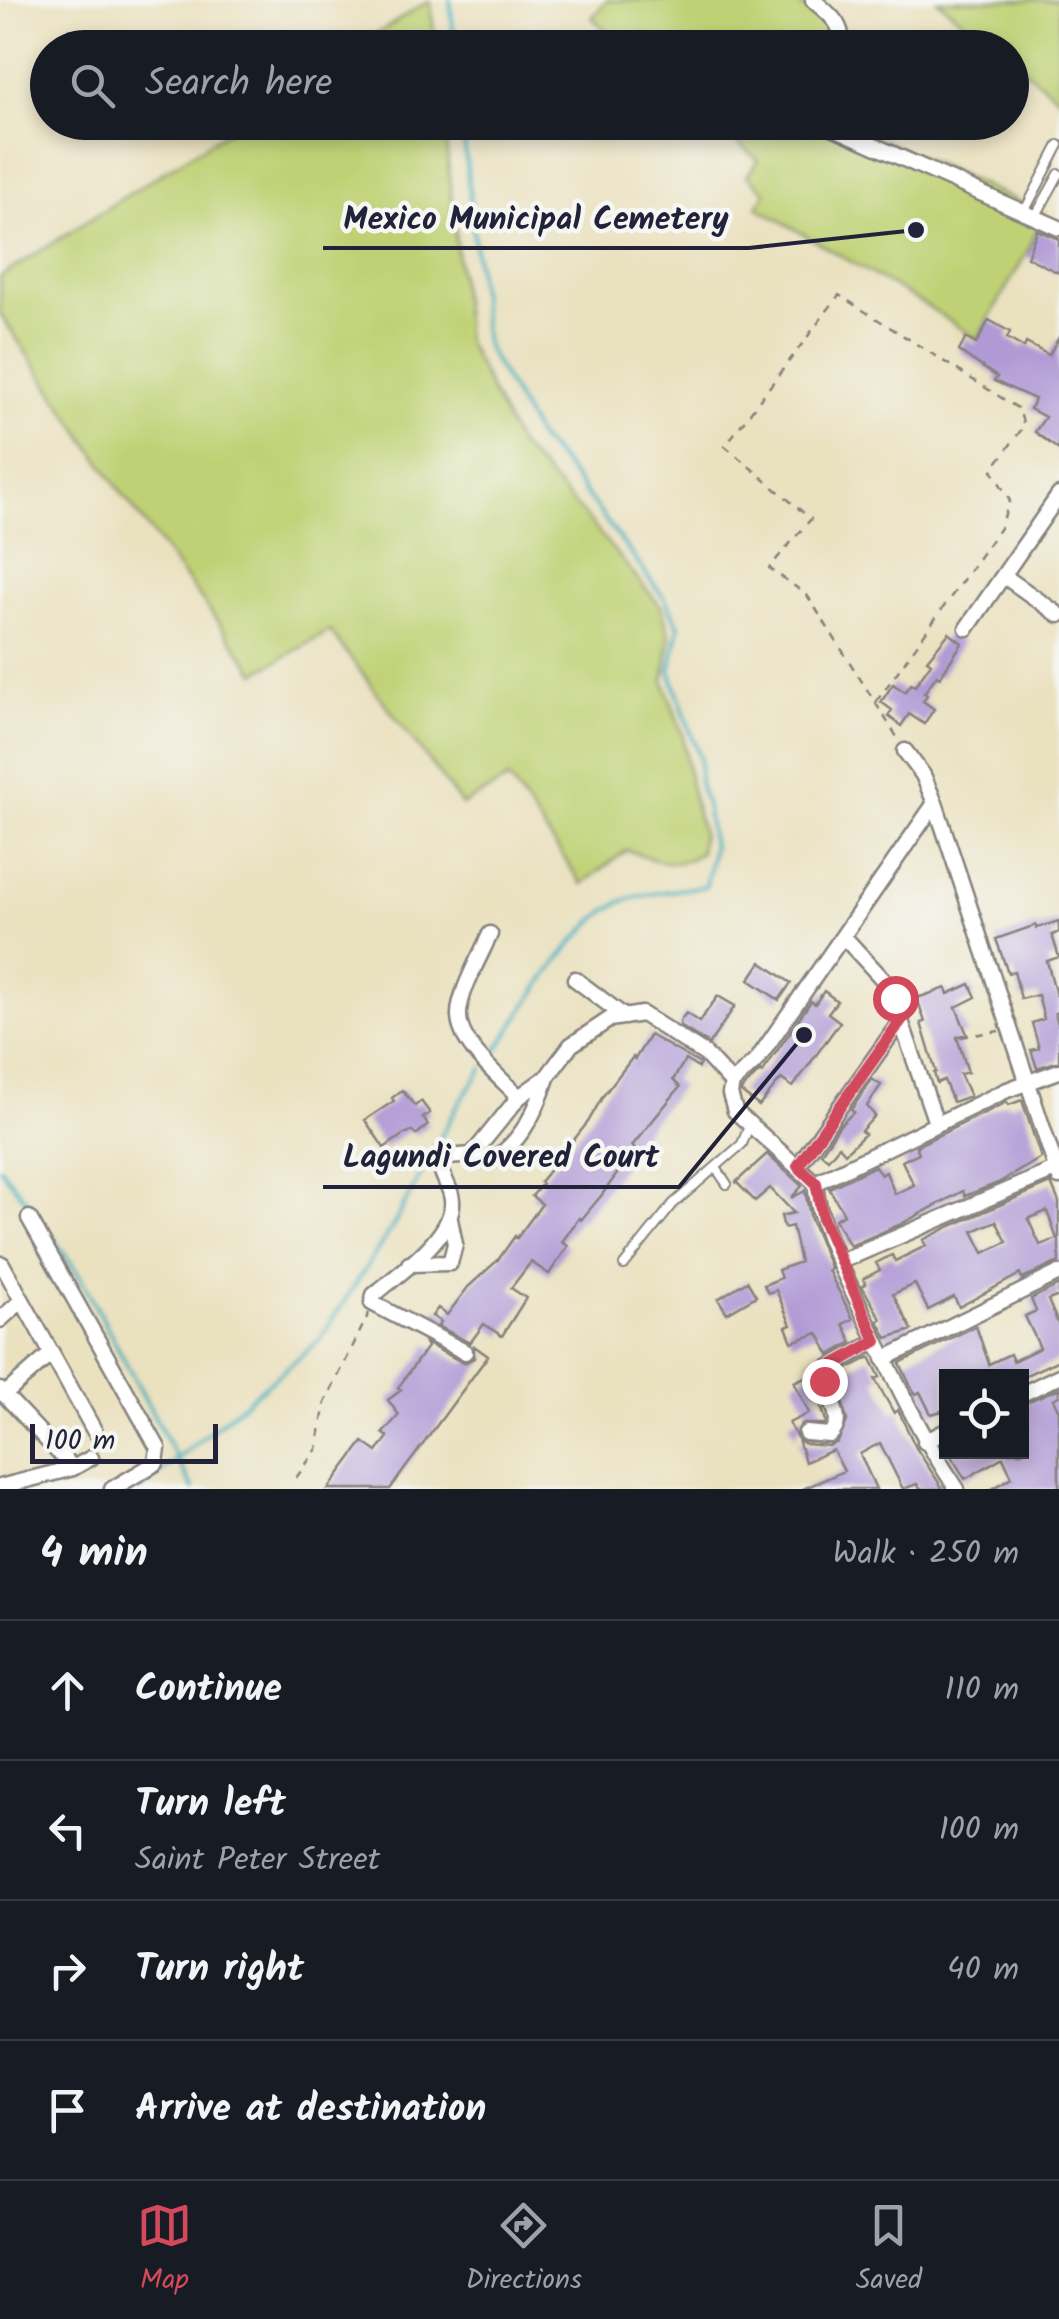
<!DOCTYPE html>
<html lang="en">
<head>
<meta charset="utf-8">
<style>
  :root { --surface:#171b24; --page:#20242c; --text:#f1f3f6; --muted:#9ea1a6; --line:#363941; --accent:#d1495b }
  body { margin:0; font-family:Kalam,sans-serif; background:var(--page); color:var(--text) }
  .controls { position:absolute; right:30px; bottom:30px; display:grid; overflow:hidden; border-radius:0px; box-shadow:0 5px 15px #0003 }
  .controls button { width:90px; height:90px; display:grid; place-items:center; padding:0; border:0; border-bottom:2px solid var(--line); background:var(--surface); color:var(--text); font:50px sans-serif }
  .scale { position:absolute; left:30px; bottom:25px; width:188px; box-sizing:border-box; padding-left:10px; border:5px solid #22223b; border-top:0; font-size:28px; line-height:35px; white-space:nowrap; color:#22223b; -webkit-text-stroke:8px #f6f6f2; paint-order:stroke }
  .stop { position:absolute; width:30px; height:30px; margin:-22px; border:8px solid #d1495b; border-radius:50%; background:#fff }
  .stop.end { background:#d1495b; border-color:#fff; box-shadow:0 2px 10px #0008 }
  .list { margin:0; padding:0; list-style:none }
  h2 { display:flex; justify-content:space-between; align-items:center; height:130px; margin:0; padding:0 40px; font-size:42px }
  h2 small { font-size:32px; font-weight:400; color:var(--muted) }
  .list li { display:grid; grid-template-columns:65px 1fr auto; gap:30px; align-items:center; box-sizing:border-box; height:140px; padding:0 40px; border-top:2px solid var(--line) }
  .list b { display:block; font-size:38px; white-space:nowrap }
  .list p { margin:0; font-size:32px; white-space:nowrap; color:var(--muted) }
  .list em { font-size:32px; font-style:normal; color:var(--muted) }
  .icon { flex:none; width:55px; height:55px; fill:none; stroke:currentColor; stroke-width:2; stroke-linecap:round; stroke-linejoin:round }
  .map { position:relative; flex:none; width:1059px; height:1489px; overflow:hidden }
  .search { position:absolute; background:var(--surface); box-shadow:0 5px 15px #0003; left:30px; right:30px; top:30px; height:110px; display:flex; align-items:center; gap:25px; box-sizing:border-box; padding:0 35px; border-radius:55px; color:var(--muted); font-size:38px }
  .sheet { height:690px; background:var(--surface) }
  nav { display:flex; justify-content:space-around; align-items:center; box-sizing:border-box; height:140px; border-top:2px solid var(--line); background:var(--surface); font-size:28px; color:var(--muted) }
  nav a { display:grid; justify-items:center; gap:5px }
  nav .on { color:var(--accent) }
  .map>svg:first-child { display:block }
</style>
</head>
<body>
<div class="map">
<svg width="1059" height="1489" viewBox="0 0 1059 1489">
  <rect width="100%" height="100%" fill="#f6f6f2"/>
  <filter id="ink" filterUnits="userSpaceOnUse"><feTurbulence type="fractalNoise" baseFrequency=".01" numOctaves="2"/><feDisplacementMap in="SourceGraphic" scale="20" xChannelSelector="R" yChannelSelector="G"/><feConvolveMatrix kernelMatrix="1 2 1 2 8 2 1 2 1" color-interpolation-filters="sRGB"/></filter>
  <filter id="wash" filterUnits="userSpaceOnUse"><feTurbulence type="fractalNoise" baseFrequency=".0048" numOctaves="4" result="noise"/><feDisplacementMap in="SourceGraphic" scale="40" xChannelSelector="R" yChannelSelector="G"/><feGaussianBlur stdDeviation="2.25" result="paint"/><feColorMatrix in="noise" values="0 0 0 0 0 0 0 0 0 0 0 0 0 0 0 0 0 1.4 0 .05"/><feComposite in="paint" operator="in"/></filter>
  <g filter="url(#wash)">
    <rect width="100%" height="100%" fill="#eae1bf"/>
    <path fill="#c0d174" stroke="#717a58" stroke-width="2.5" d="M430,0L436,47H356Z
      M607,0H794L830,28L833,36L827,47H626L592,18Z
      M937,0H1059V98L1012,60V48L996,47Z
      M240,123H444L466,341L518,444L585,516L662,608L670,638L664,681L683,736L690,785L702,833L700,853C672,872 657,860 627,850L582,884L509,779L462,805L330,631L256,673L119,489L0,314V277Z
      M714,123H846L1043,213L1030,247L977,339L932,309L757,207L766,192L747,176L758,160Z"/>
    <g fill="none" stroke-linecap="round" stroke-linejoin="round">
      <path stroke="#41afbe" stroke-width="4" d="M450,0L455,48
        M462,122L485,344L539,439L564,465L665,599L679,626L670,671L700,759L699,783L706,805L713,847L706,886C681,890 653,892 629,899C579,913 518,1019 489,1063
        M0,1168L32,1208L79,1275L193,1489
        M141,1489L318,1342L393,1226L456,1108L483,1068"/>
    </g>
    <g id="blocks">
      <path fill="#b09ad5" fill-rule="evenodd" d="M1037,230L1059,239V273L1027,257Z
        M989,320L1010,332L1007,338L1024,348L1026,343L1049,355L1059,337V450L1035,432L1045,417L1030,409L1035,399L994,381L997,377L959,351L966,338L976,344Z
        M949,633L962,643L940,677L937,675L924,693L927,695L923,701L934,709L924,724L909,714L901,726L888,716L892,710L881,702L893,684L905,692L911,684L915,686L931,663L927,660Z
        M1059,921V932L1052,935L1059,957L1047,961L1056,995H1059V1012L1055,1013L1059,1027V1061L1037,1068L1031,1050L1039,1048L1032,1023L1044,1019L1038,995L1021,999L1014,971L1008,973L996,939L1036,925L1037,928Z
        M761,962L791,983L779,1000L749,980Z
        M970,984L976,997L956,1007L967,1034L957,1037L968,1072L960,1074L970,1096L953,1102L944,1080L937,1083L934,1073L936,1072L921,1023L925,1022L917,998L946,988L948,994Z
        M824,991L837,1001L828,1013L840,1022L793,1087L781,1079L759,1106L741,1092L742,1089L760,1071L762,1073L811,1001L815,1004Z
        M718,996L735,1006L709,1044L680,1026V1021L686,1013L699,1022Z
        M650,1035L700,1064L698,1068L685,1060L673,1080L680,1087L632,1146L635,1149L601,1196L581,1220L579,1218L562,1242L568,1246L549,1274L531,1262L511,1288L526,1298L502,1336L484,1324L470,1343L438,1326L441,1322L432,1316L438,1308L447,1315L468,1287L498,1260L515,1236L517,1238L542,1204L532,1196L542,1184L540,1182L588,1122L603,1096L633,1057L635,1059Z
        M872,1079L881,1085L867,1106L875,1116L861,1131L865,1134L845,1153L839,1146L828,1159L821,1153L839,1126L854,1112L851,1110Z
        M402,1090L415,1106L421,1101L430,1113L423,1118L428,1125L416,1135L412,1131L404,1134L384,1148L365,1120L394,1101L392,1098Z
        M1022,1100L1041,1158L998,1183L965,1196L963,1191L899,1225L850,1246L835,1219L844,1214L829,1188L875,1166L881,1175L886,1172L895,1194L914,1185L902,1161L919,1153L916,1146L1007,1102L1009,1105Z
        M767,1154L802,1186L791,1198L805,1191L811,1220L831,1269L828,1270L853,1319L843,1324L852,1342L830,1355L818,1333L792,1342L786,1327L791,1325L776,1290L768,1293L764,1285L781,1278L778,1270L800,1262L792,1226L784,1228L781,1216L794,1213L770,1188L755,1201L736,1182Z
        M1051,1183L1059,1202V1262L1022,1279L1020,1274L959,1307L954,1297L928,1310L915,1284L893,1294L912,1330L887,1338L878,1321L881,1319L862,1286L866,1284L863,1279L880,1270L876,1263L892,1255L895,1261L926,1246L923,1240L951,1226ZM1047,1211L1057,1239L1040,1245L1028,1219ZM996,1221L1007,1242L984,1253L973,1231Z
        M747,1281L756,1296L727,1313L718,1299Z
        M1059,1285V1296L1048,1300L1059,1326V1360L1024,1376H946V1410L931,1414L920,1392L916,1394L911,1387L900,1363L976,1326L989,1364L1010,1354L1013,1361L1040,1348L1025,1316L1036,1311L1031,1299Z
        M425,1343L464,1363L474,1358V1346L488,1356L390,1489H328L363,1442L377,1452L388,1437L383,1433L399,1415L388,1400L401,1390L398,1388L427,1347Z
        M870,1357L880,1377L875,1379L894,1413L898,1410L916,1448L943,1489H920L917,1484L903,1489L880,1443L860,1454L876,1489H803L844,1471L833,1450L805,1462L798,1439L805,1444L829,1446L838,1442L847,1421L838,1386L842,1384L838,1374Z
        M811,1374L826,1421L825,1424H801L796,1436L789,1423L809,1413L794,1382Z
        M1059,1388V1396L1053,1399L1059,1411V1489H992L1012,1477L1003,1457L965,1479L949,1452H1022V1404Z"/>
    </g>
  </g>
  <g filter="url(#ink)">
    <use href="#blocks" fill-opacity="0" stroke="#86827d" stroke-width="2.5"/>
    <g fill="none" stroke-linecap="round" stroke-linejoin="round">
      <g stroke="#86827d" stroke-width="12">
        <path id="service" d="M1024,212L1059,145
          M1035,217L1059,174
          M716,1168L727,1184
          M624,1265L673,1204L742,1144L749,1126"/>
      </g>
      <g stroke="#86827d" stroke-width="19">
        <path id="minor" d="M813,0C829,14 845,24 841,48
          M821,122L1059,228
          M1004,576L1059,615
          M967,628L1059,495
          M905,751L923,775L935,803L1059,1177
          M490,934C481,955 458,994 459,1016C459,1045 500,1077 519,1097L547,1077L571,1045L610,1019L642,1014L705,1054L732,1083L730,1094L735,1111L815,1183
          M844,937L889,986L936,1123
          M575,979L625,1017
          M732,1083L757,1060L935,803
          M472,1155L489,1162C520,1145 537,1110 547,1078
          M798,1166L902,1019
          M815,1183C819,1228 844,1272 863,1313C892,1374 919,1433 957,1489
          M815,1183L1007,1090L1059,1071
          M29,1218L158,1448L156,1463L112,1489
          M839,1262L1057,1169
          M2,1264L95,1432
          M409,1264L450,1263L455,1244L450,1219
          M0,1320L22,1300
          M465,1352L372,1303L374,1295C399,1273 455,1236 452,1200C451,1186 440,1176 441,1163L448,1157L472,1155L519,1097
          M884,1359L1059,1273
          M0,1390L73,1468
          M1022,1394L1059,1376
          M4,1395L52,1353
          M806,1433L830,1435C848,1419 825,1396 824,1374L828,1368L876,1341
          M925,1442L946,1431
          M0,1487L73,1468L91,1458"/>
      </g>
      <path stroke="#86827d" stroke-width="2.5" stroke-dasharray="8 8" stroke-linecap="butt" d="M876,702L1000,528L1010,501L992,470L1024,426L1019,409L839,295L725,446L811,519L769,568L807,595L899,740
        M961,1037L999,1031
        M296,1478L317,1449L325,1403L369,1313"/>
      <use href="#service" stroke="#fff" stroke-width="8"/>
      <use href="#minor" stroke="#fff" stroke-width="14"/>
    </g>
  </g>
  <g fill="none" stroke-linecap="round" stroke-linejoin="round" filter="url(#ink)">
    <path stroke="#d1495b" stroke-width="12" d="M824,1381L828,1368L876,1341L823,1220L816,1183L798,1166L902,1019L895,998"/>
  </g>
  <path fill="none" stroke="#22223b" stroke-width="4" d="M916 230L749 248H323M804 1035L679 1187H323"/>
  <g fill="#22223b" stroke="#f6f6f2" stroke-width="4">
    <circle cx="916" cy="230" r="10"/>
    <circle cx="804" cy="1035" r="10"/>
  </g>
  <g font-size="32" text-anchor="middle" font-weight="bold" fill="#22223b" stroke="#f6f6f2" stroke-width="9" stroke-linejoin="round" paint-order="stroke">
    <text x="536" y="229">Mexico Municipal Cemetery</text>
    <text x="501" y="1167">Lagundi Covered Court</text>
  </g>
</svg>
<div class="controls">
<button><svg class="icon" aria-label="locate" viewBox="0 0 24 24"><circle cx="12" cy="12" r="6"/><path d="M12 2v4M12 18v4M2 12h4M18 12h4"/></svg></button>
</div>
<div class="scale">100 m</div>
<div class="stop" style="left:895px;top:998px"></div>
<div class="stop end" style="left:824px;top:1381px"></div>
<div class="search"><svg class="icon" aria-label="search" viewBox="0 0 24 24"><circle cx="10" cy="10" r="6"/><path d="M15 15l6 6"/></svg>Search here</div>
</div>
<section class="sheet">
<h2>4 min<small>Walk · 250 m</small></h2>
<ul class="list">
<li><svg class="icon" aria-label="ahead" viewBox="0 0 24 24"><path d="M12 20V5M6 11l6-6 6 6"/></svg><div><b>Continue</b></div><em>110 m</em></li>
<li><svg class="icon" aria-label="left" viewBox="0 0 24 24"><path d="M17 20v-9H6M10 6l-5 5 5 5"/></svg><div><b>Turn left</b><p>Saint Peter Street</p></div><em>100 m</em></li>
<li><svg class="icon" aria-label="right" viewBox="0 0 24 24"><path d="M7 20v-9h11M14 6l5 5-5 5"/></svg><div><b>Turn right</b></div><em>40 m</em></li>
<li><svg class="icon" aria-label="arrive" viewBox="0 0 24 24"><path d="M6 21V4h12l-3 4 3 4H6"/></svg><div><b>Arrive at destination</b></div></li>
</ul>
</section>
<nav>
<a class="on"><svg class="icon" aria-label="map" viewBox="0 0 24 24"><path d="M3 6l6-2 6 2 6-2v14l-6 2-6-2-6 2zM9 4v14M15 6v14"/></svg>Map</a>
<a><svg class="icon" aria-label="directions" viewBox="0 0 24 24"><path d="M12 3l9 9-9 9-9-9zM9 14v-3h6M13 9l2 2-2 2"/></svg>Directions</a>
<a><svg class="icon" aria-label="saved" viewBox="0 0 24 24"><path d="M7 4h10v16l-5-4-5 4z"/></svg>Saved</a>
</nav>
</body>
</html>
